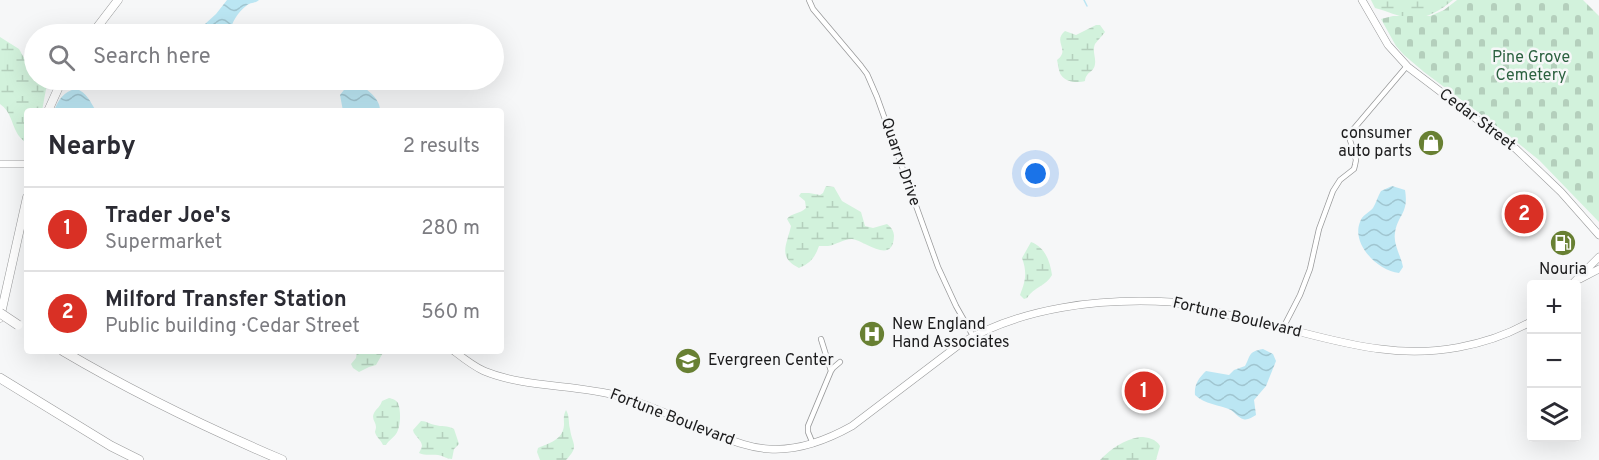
<!DOCTYPE html>
<html lang="en">
<head>
<meta charset="utf-8">
<style>
  :root { --surface:#fff; --page:#f2f2f3; --text:#2b2b33; --muted:#7c7c81; --line:#e1e1e2; --accent:#d93025 }
  body { margin:0; font-family:Overpass,sans-serif; background:var(--page); color:var(--text) }
  .controls { position:absolute; right:18px; bottom:18px; display:grid; overflow:hidden; border-radius:6px; box-shadow:0 6px 24px #0002 }
  .controls button { width:54px; height:54px; display:grid; place-items:center; padding:0; border:0; border-bottom:2px solid var(--line); background:var(--surface); color:var(--text); font:30px sans-serif }
  .you { position:absolute; left:1036px; top:174px; width:21px; height:21px; margin:-15px; border:4px solid #fff; border-radius:50%; background:#1a73e8; box-shadow:0 0 0 9px #1a73e833 }
  .badge { display:grid; place-items:center; width:39px; height:39px; border-radius:50%; background:var(--accent); color:#fff; font-size:20px; font-weight:700 }
  .pin { position:absolute; translate:-50% -50%; border:3px solid #fff; box-shadow:0 2px 6px #0006 }
  .list { margin:0; padding:0; list-style:none }
  h2 { display:flex; justify-content:space-between; align-items:center; height:78px; margin:0; padding:0 24px; font-size:26px }
  h2 small { font-size:20px; font-weight:400; color:var(--muted) }
  .list li { display:grid; grid-template-columns:39px 1fr auto; gap:18px; align-items:center; box-sizing:border-box; height:84px; padding:0 24px; border-top:2px solid var(--line) }
  .list b { display:block; font-size:22px; white-space:nowrap }
  .list p { margin:0; font-size:20px; white-space:nowrap; color:var(--muted) }
  .list em { font-size:20px; font-style:normal; color:var(--muted) }
  .icon { flex:none; width:33px; height:33px; fill:none; stroke:currentColor; stroke-width:2; stroke-linecap:round; stroke-linejoin:round }
  .map { position:relative; flex:none; width:1599px; height:460px; overflow:hidden }
  .search { position:absolute; background:var(--surface); box-shadow:0 6px 24px #0002; left:24px; top:24px; width:480px; height:66px; display:flex; align-items:center; gap:15px; box-sizing:border-box; padding:0 21px; border-radius:33px; color:var(--muted); font-size:22px }
  .panel { position:absolute; background:var(--surface); box-shadow:0 6px 24px #0002; left:24px; top:108px; width:480px; height:246px; border-radius:6px }
  .map>svg:first-child { display:block }
</style>
</head>
<body>
<div class="map">
<svg width="1599" height="460" viewBox="0 0 1599 460">
  <defs>
    <pattern id="wetland-marsh" width="20" height="14" patternUnits="userSpaceOnUse" patternTransform="scale(1.5)"><rect width="20" height="14" fill="#d2f2dc"/><path d="M1 5h8M5 5V1M11 12h8M15 12V8" fill="none" stroke="#b4cfbc"/></pattern>
    <pattern id="cemetery-stones" width="16" height="16" patternUnits="userSpaceOnUse" patternTransform="scale(1.5)"><rect width="16" height="16" fill="#d2f2dc"/><path d="M2 7V4a2 2 0 0 1 4 0v3zM10 15v-3a2 2 0 0 1 4 0v3z" fill="#b4cfbc"/></pattern>
    <pattern id="water-waves" width="16" height="10" patternUnits="userSpaceOnUse" patternTransform="scale(1.5)"><rect width="16" height="10" fill="#bbe6f3"/><path d="M0 5q4-4 8 0t8 0" fill="none" stroke="#a0c5d0"/></pattern>
  </defs>
  <rect width="100%" height="100%" fill="#f6f7f8"/>
  <path fill="url(#wetland-marsh)" d="M1371,0H1453C1441,10 1424,21 1408,18C1397,16 1387,11 1375,8Z
    M1096,25H1100L1105,32C1102,36 1098,40 1095,44C1092,51 1096,57 1095,64C1094,73 1086,71 1085,81C1079,83 1066,83 1061,75C1059,72 1058,64 1057,60C1071,49 1052,42 1065,31L1076,35Z
    M0,37L19,49L28,65L34,68V80H53L46,89L42,111H27V144C24,141 19,137 17,133C11,122 11,112 0,104Z
    M826,186L834,187L842,201L861,212L865,226L873,228L887,224C891,227 894,231 894,236C893,266 864,240 852,239C843,239 836,245 828,246C825,246 822,246 819,246C815,257 811,263 799,268C777,257 787,245 791,226L787,219C791,213 800,214 806,208L805,201L799,196L801,193H809L820,195L823,193Z
    M1031,242C1045,247 1050,261 1052,275C1046,286 1034,287 1027,298L1024,299L1020,295C1026,280 1027,272 1022,258Z
    M357,351H384L376,365L369,367L359,372L353,368L351,364L356,358Z
    M389,398C393,399 395,399 398,403C401,410 401,427 396,434C393,438 389,440 386,445H383C381,440 376,437 375,432C375,431 376,429 376,427C376,422 371,419 374,413C377,408 380,407 382,401Z
    M566,410C570,417 568,421 570,429C572,445 580,445 566,460H540L537,452L538,448C549,443 563,440 564,425C564,419 563,416 566,410Z
    M421,421C427,421 429,424 435,425C442,427 447,425 454,429L459,444L454,449L452,459C447,459 444,456 438,455C431,454 426,456 419,453C420,451 421,449 422,446C422,440 414,436 413,430Z
    M1140,437C1148,437 1156,439 1160,446L1156,460H1100C1112,448 1123,440 1140,437Z"/>
  <path fill="url(#cemetery-stones)" d="M1457,0H1583L1599,16V222L1539,160L1503,131L1424,72L1404,55L1396,46L1381,19L1393,16H1430L1444,10Z"/>
  <path fill="url(#water-waves)" d="M227,0H259C254,4 250,2 246,6C238,12 232,22 230,31C219,36 206,35 194,34L216,14Z
    M354,83C365,86 381,99 380,111H343L340,95L347,86Z
    M76,89C86,91 91,103 96,111H54C58,100 64,91 76,89Z
    M1392,186L1405,190C1409,214 1398,214 1395,233C1393,244 1401,256 1403,267L1399,273C1378,271 1351,244 1360,222C1362,215 1369,213 1373,208C1376,203 1378,196 1381,191Z
    M1263,349L1273,354L1276,361L1266,386L1254,400L1256,415C1252,417 1247,421 1243,419C1239,418 1235,413 1231,410C1220,405 1204,404 1195,395C1194,384 1199,378 1206,371L1229,375L1234,370L1245,366C1251,356 1247,352 1263,349Z"/>
  <g fill="none" stroke-linecap="round" stroke-linejoin="round">
    <path stroke="#bbe6f3" stroke-width="1.5" d="M1084,0L1087,6"/>
    <g stroke="#98999a" stroke-width="6">
      <path id="minor" d="M809,0L813,9L861,66L867,74L877,97L938,267L956,306L973,336
        M1283,328L1300,295L1310,269L1319,229L1333,191L1340,180L1354,169L1355,165L1356,160L1350,140L1351,132L1407,66
        M821,339L831,371L833,368L840,362
        M813,444L808,432V426L831,371"/>
    </g>
    <g stroke="#98999a" stroke-width="8">
      <path id="secondary" d="M1362,0L1388,45L1408,67L1516,149L1561,192L1599,235
        M0,164H27
        M1580,279L1599,269
        M1572,284L1599,257
        M454,351C463,358 473,366 484,371C525,388 575,384 619,396C651,405 681,420 713,433C731,440 749,448 769,449C799,451 827,440 852,426L960,344C1021,307 1101,298 1171,302C1214,311 1257,322 1300,332C1327,339 1354,346 1381,349C1431,356 1487,347 1532,321"/>
    </g>
    <g stroke="#98999a" stroke-width="9">
      <path id="primary" d="M92,34L118,0
        M48,111L62,80
        M0,318L27,197"/>
    </g>
    <g stroke="#98999a" stroke-width="10">
      <path id="motorway" d="M63,351C134,393 207,428 282,460
        M0,378L111,446L139,460"/>
    </g>
    <use href="#minor" stroke="#fff" stroke-width="4.5"/>
    <use href="#secondary" stroke="#fff" stroke-width="7"/>
    <use href="#primary" stroke="#fff" stroke-width="8"/>
    <use href="#motorway" stroke="#fff" stroke-width="9"/>
    <g stroke="#98999a" stroke-width="10" stroke-linecap="butt">
      <path id="motorway-bridge" d="M0,313L18,325"/>
    </g>
    <use href="#motorway-bridge" stroke="#fff" stroke-width="9"/>
  </g>
  <defs>
    <g id="shop-disc" transform="scale(1.35)"><circle r="9.5" fill="#688033" stroke="#f6f7f8"/><path d="M-5-2.5h2.3a2.7 3.5 0 0 1 5.4 0H5L5.5 6h-11ZM-1.5-2.5h3a1.5 2.3 0 0 0-3 0Z" fill="#fff"/></g>
    <g id="fuel-disc" transform="scale(1.35)"><circle r="9.5" fill="#688033" stroke="#f6f7f8"/><path d="M-5.5-6h7V0h2V4h1.3V-2.5L3-4.5l.8-.8L6-3V5H2.5V1h-1V6h-7ZM-4.2-4.7v3.2H.2V-4.7Z" fill="#fff"/></g>
    <g id="hospital-disc" transform="scale(1.35)"><circle r="9.5" fill="#688033" stroke="#f6f7f8"/><path d="M-5-5h3v3.5h4V-5h3V5h-3V1.5h-4V5h-3Z" fill="#fff"/></g>
    <g id="school-disc" transform="scale(1.35)"><circle r="9.5" fill="#688033" stroke="#f6f7f8"/><path d="M0-5L7-2L0 1L-7-2ZM-4 1L0 2.5L4 1V4Q0 6-4 4Z" fill="#fff"/></g>
  </defs>
  <g fill-rule="evenodd">
    <use href="#shop-disc" x="1431" y="143"/>
    <use href="#fuel-disc" x="1563" y="243"/>
    <use href="#hospital-disc" x="872" y="334"/>
    <use href="#school-disc" x="688" y="361"/>
  </g>
  <g text-anchor="middle" dominant-baseline="central" stroke-width="5" stroke-linejoin="round" paint-order="stroke">
    <g font-size="16" fill="#2c6140" stroke="#f6f7f8">
      <text x="1531" y="58">Pine Grove<tspan x="1531" dy="18">Cemetery</tspan></text>
    </g>
    <g font-size="16" fill="#1c1c1d" stroke="#f6f7f8">
      <text transform="translate(1477 120) rotate(37)">Cedar Street</text>
      <text transform="translate(900 162) rotate(71)">Quarry Drive</text>
      <text transform="translate(1237 318) rotate(13)">Fortune Boulevard</text>
      <text transform="translate(672 418) rotate(21)">Fortune Boulevard</text>
    </g>
    <g font-size="16" fill="#1c1c1d" stroke="#f6f7f8" text-anchor="start">
      <text x="1412" y="134" text-anchor="end">consumer<tspan x="1412" dy="18">auto parts</tspan></text>
      <text x="1563" y="270" text-anchor="middle">Nouria</text>
      <text x="892" y="325">New England<tspan x="892" dy="18">Hand Associates</tspan></text>
      <text x="708" y="361">Evergreen Center</text>
    </g>
  </g>
</svg>
<div class="controls">
<button>+</button>
<button>−</button>
<button><svg class="icon" aria-label="layers" viewBox="0 0 24 24"><path d="M12 4l9 5-9 5-9-5zM3 14l9 5 9-5"/></svg></button>
</div>
<div class="you"></div>
<div class="pin badge" style="left:1144px;top:391px">1</div>
<div class="pin badge" style="left:1524px;top:214px">2</div>
<div class="search"><svg class="icon" aria-label="search" viewBox="0 0 24 24"><circle cx="10" cy="10" r="6"/><path d="M15 15l6 6"/></svg>Search here</div>
<section class="panel">
<h2>Nearby<small>2 results</small></h2>
<ul class="list">
<li><span class="badge">1</span><div><b>Trader Joe's</b><p>Supermarket</p></div><em>280 m</em></li>
<li><span class="badge">2</span><div><b>Milford Transfer Station</b><p>Public building · Cedar Street</p></div><em>560 m</em></li>
</ul>
</section>
</div>
</body>
</html>
